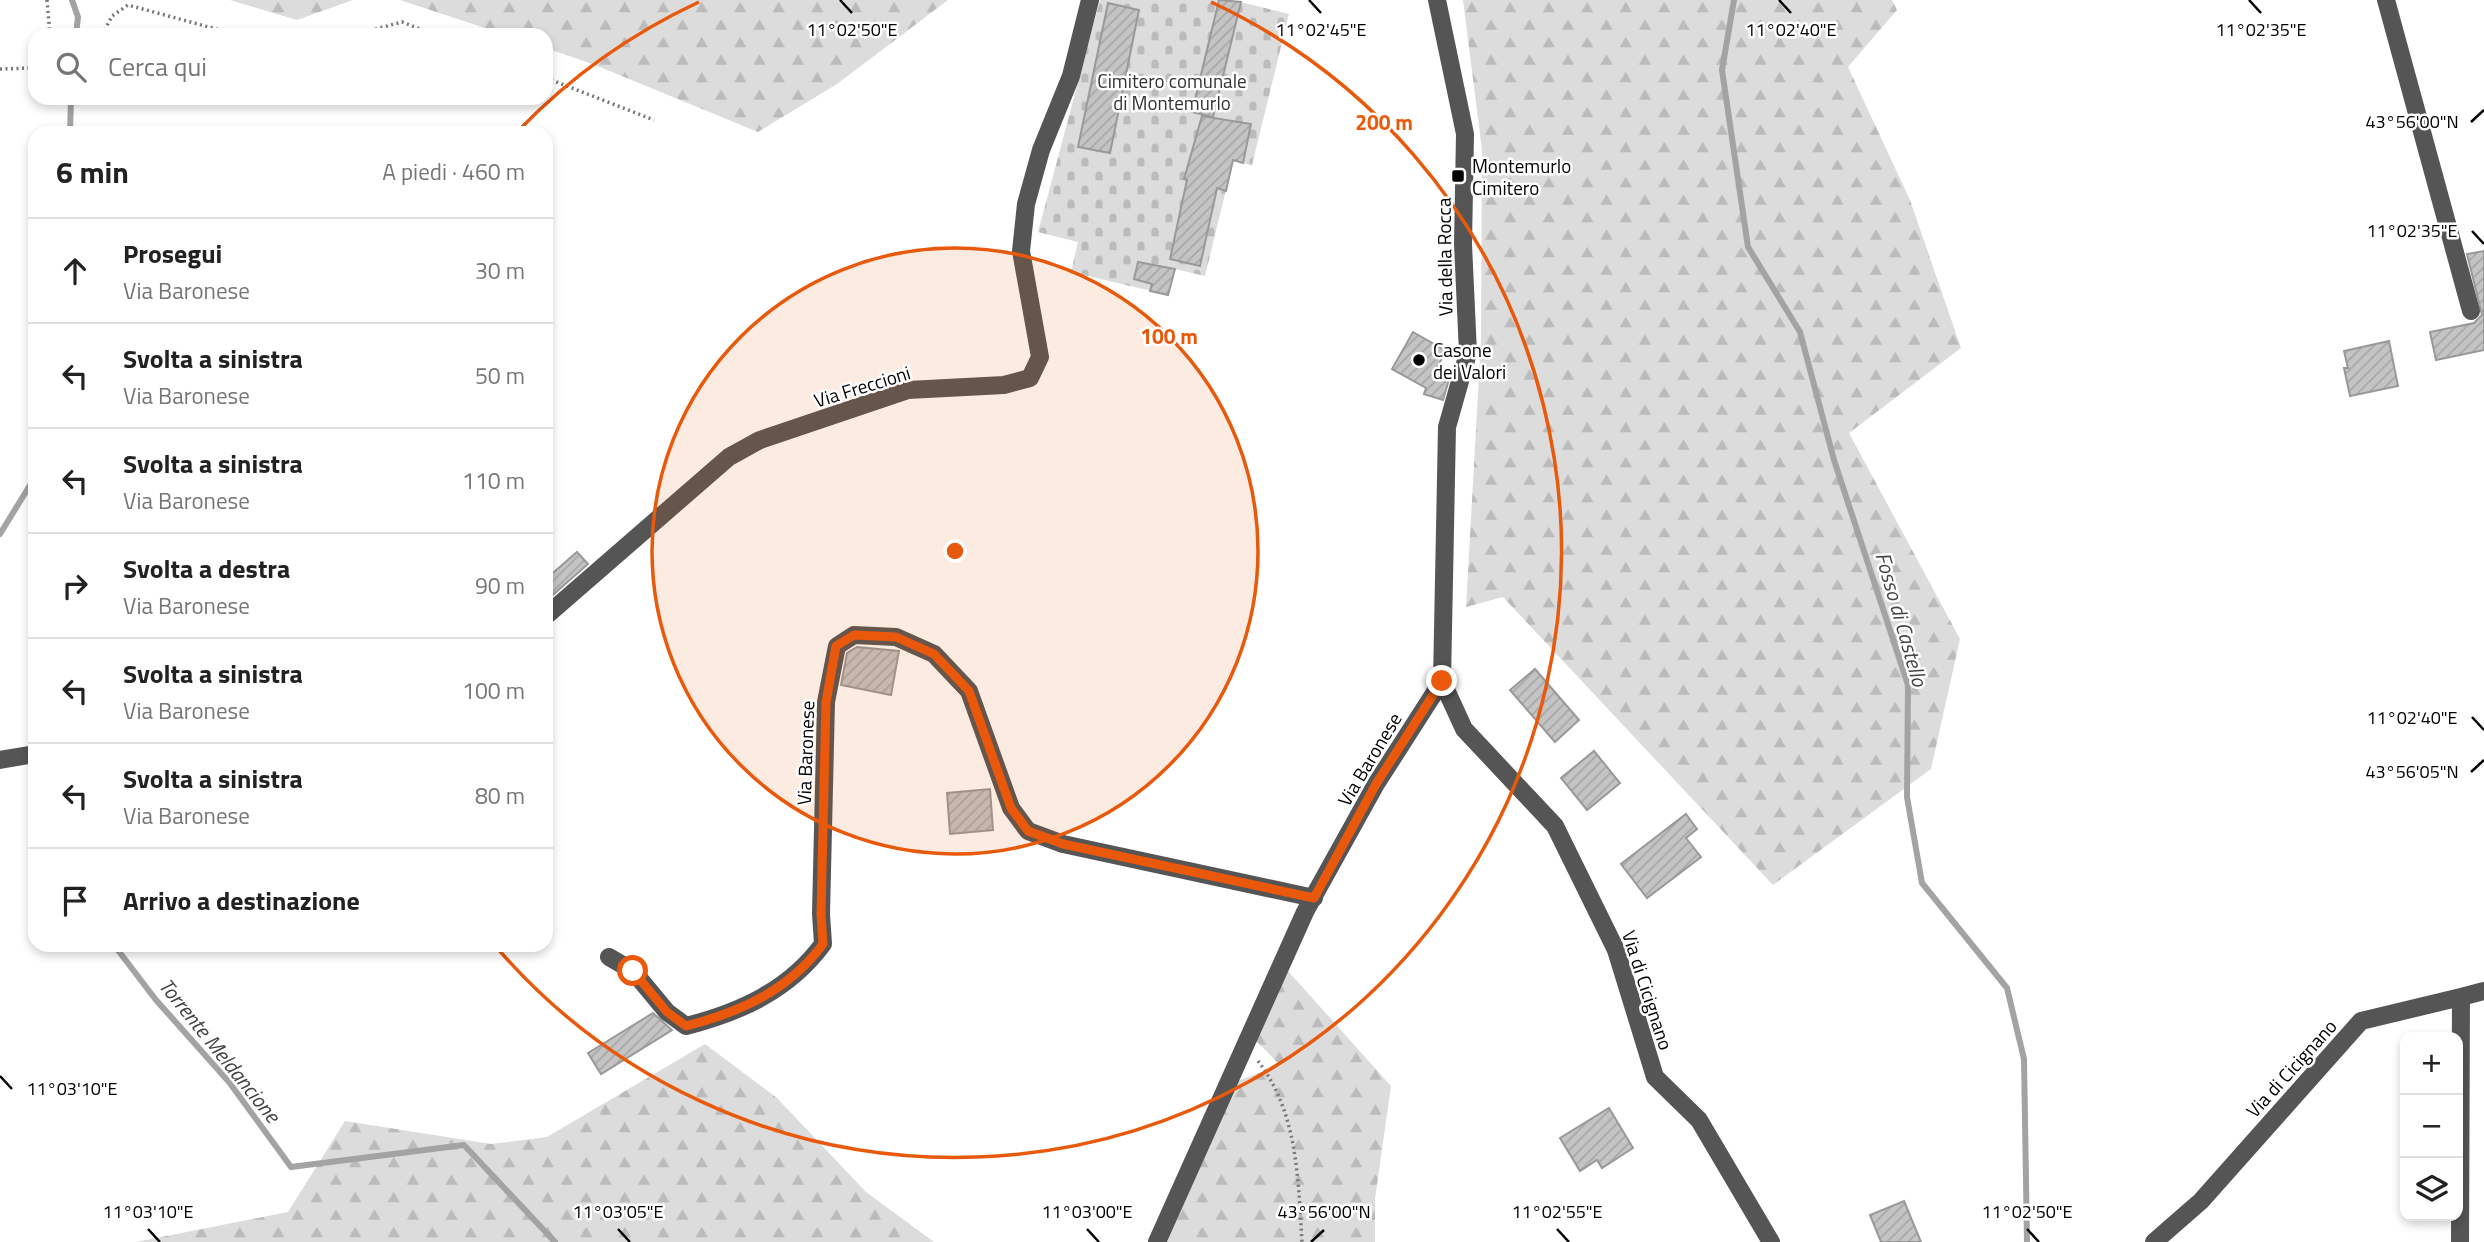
<!DOCTYPE html>
<html lang="it">
<head>
<meta charset="utf-8">
<style>
  :root { --surface:#fff; --page:#f6f6f6; --text:#222; --muted:#767676; --line:#e0e0e0 }
  body { margin:0; font-family:"Titillium Web",sans-serif; background:var(--page); color:var(--text) }
  .controls { position:absolute; right:21px; bottom:21px; display:grid; overflow:hidden; border-radius:14px; box-shadow:0 4px 10px #0003 }
  .controls button { width:63px; height:63px; display:grid; place-items:center; padding:0; border:0; border-bottom:2px solid var(--line); background:var(--surface); color:var(--text); font:35px sans-serif }
  .stop { position:absolute; width:21px; height:21px; margin:-16px; border:5px solid #ea580c; border-radius:50%; background:#fff }
  .stop.end { background:#ea580c; border-color:#fff; box-shadow:0 2px 7px #0008 }
  .list { margin:0; padding:0; list-style:none }
  h2 { display:flex; justify-content:space-between; align-items:center; height:91px; margin:0; padding:0 28px; font-size:30px }
  h2 small { font-size:23px; font-weight:400; color:var(--muted) }
  .list li { display:grid; grid-template-columns:46px 1fr auto; gap:21px; align-items:center; box-sizing:border-box; height:105px; padding:0 28px; border-top:2px solid var(--line) }
  .list b { display:block; font-size:26px; white-space:nowrap }
  .list p { margin:0; font-size:23px; white-space:nowrap; color:var(--muted) }
  .list em { font-size:23px; font-style:normal; color:var(--muted) }
  .icon { flex:none; width:38px; height:38px; fill:none; stroke:currentColor; stroke-width:2; stroke-linecap:round; stroke-linejoin:round }
  .map { position:relative; flex:none; width:2484px; height:1242px; overflow:hidden }
  .search { position:absolute; background:var(--surface); box-shadow:0 4px 10px #0003; left:28px; top:28px; width:525px; height:77px; display:flex; align-items:center; gap:18px; box-sizing:border-box; padding:0 24px; border-radius:21px; color:var(--muted); font-size:26px }
  .panel { position:absolute; background:var(--surface); box-shadow:0 4px 10px #0003; left:28px; top:126px; width:525px; height:826px; border-radius:21px }
  .map>svg:first-child { display:block }
</style>
</head>
<body>
<div class="map">
<svg width="2484" height="1242" viewBox="0 0 2484 1242">
  <defs>
    <pattern id="forest-firs" width="22" height="20" patternUnits="userSpaceOnUse" patternTransform="scale(1.75)"><rect width="22" height="20" fill="#dcdcdc"/><path d="M5 1l3.5 6h-7zM16 11l3.5 6h-7z" fill="#bbb"/></pattern>
    <pattern id="cemetery-stones" width="16" height="16" patternUnits="userSpaceOnUse" patternTransform="scale(1.75)"><rect width="16" height="16" fill="#dcdcdc"/><path d="M2 7V4a2 2 0 0 1 4 0v3zM10 15v-3a2 2 0 0 1 4 0v3z" fill="#bbb"/></pattern>
    <pattern id="building-hatch" width="6" height="6" patternUnits="userSpaceOnUse" patternTransform="scale(1.75)"><rect width="6" height="6" fill="#c4c4c4"/><path d="M-1 1l2-2M0 6l6-6M5 7l2-2" fill="none" stroke="#a7a7a7"/></pattern>
  </defs>
  <rect width="100%" height="100%" fill="#fff"/>
  <path fill="url(#forest-firs)" d="M230,0H353L297,20Z
    M400,0H948L837,84L758,132L595,65L546,48V35H506Z
    M1463,0H1892L1897,10L1848,67L1910,200L1961,348L1849,433L1960,639L1931,769L1773,885L1503,597L1466,607L1481,340L1482,150Z
    M1288,971L1391,1086L1375,1199V1242H1167L1235,1082L1280,1065L1255,1040Z
    M705,1044L777,1098L866,1192L934,1242H136L288,1212L345,1121L491,1144L547,1137Z"/>
  <path fill="url(#cemetery-stones)" d="M1100,0H1232L1289,14L1252,165L1233,161L1205,276L1175,269L1168,295L1071,272L1078,242L1038,232Z"/>
  <g fill="none" stroke-linecap="round" stroke-linejoin="round">
    <path stroke="#a3a3a3" stroke-width="6" d="M72,0L78,17L76,35
      M1734,0L1722,70L1748,247L1800,332L1834,460L1908,685L1907,797L1922,883L2007,988L2024,1059L2027,1242
      M70,133L71,98
      M0,534L35,477
      M114,945L156,1000L229,1082L291,1167L464,1145L555,1242"/>
  </g>
  <path fill="url(#building-hatch)" stroke="#999" stroke-width="2" d="M1219,0L1241,2L1213,117L1192,112Z
    M1108,3L1139,10L1110,153L1078,147Z
    M1202,116L1251,124L1243,163L1233,160L1226,191L1217,188L1200,266L1170,259L1187,180L1184,179Z
    M2484,251V350L2436,360L2430,332L2474,323L2482,315L2467,254Z
    M1138,262L1175,269L1168,295L1150,291L1152,284L1134,279Z
    M1413,332L1446,351L1435,371L1450,376L1443,400L1424,394L1426,388L1392,369Z
    M2389,341L2398,386L2350,396L2344,368H2348L2344,351Z
    M577,552L588,564L546,601V579Z
    M857,647L899,651L891,695L841,685L847,653Z
    M1535,669L1579,720L1555,742L1510,690Z
    M1594,751L1620,783L1587,810L1561,778Z
    M990,789L993,830L950,834L947,793Z
    M1686,814L1697,829L1686,838L1701,857L1647,898L1621,864Z
    M653,1013L672,1030L601,1074L588,1053Z
    M1609,1108L1633,1148L1602,1168L1597,1160L1580,1171L1560,1138Z
    M1904,1201L1921,1242H1881L1870,1215Z"/>
  <g fill="none" stroke-linecap="round" stroke-linejoin="round">
    <path stroke="#777" stroke-width="3.5" stroke-dasharray="2 3.5" stroke-linecap="butt" d="M47,0L50,35
      M102,35L112,16L128,5L238,35
      M354,35L402,22L436,35
      M0,69L35,68
      M546,78L654,120
      M1258,1061C1298,1113 1298,1179 1302,1242"/>
    <path stroke="#555" stroke-width="18" d="M1437,0L1465,134L1463,244L1468,353L1447,427L1442,681L1464,729L1555,826L1616,950L1655,1077L1699,1120L1771,1242
      M2386,0L2471,311
      M546,616L729,457L760,440L908,390L1004,385L1030,378L1040,357L1021,251L1026,204L1041,150L1071,76L1090,0
      M0,760L35,754
      M609,957L633,971L667,1012L686,1026C741,1012 789,990 823,944L821,914L826,702L837,646L854,635L896,637L934,654L969,691L1011,808L1028,831L1063,844L1314,898
      M2461,997L2484,991
      M1157,1242L1305,912L1376,784L1442,681
      M2154,1242L2201,1201L2361,1021L2461,997L2460,1242"/>
  </g>
  <g fill="none" stroke-linecap="round" stroke-linejoin="round">
    <path stroke="#ea580c" stroke-width="9" d="M633,971L667,1012L686,1026C741,1012 789,990 823,944L821,914L826,702L836,646L854,635L896,637L934,654L969,691L1011,808L1028,831L1063,844L1314,898L1376,784L1442,681"/>
  </g>
  <path fill="none" stroke="#000" stroke-width="2.5" d="M840,0L852,13M1309,0L1321,13M1779,0L1791,13M2249,0L2261,13M2471,122L2484,110M2472,231L2484,244M2472,717L2484,730M2471,772L2484,760M0,1076L12,1089M148,1229L160,1242M618,1229L630,1242M1087,1229L1099,1242M1557,1229L1569,1242M2027,1229L2039,1242M1311,1242L1324,1230"/>
  <circle cx="955" cy="551" r="303" fill="#e8590c" fill-opacity=".12"/>
  <g fill="none" stroke="#e8590c" stroke-width="3.5">
    <circle cx="955" cy="551" r="303"/>
    <path d="M519 130A606 606 0 0 1 699 2M1211 2A606 606 0 1 1 498 949"/>
  </g>
  <g fill="#000" stroke="#fff" stroke-width="2.5">
    <rect x="1451" y="169" width="14" height="14" rx="3.5"/>
    <circle cx="1419" cy="360" r="7"/>
  </g>
  <g text-anchor="middle" dominant-baseline="central" stroke-width="5" stroke-linejoin="round" paint-order="stroke">
    <g font-size="19" fill="#333" stroke="#fff">
      <text x="1172" y="80">Cimitero comunale<tspan x="1172" dy="22">di Montemurlo</tspan></text>
    </g>
    <g font-size="19" fill="#000" stroke="#fff" text-anchor="start">
      <text x="1472" y="165">Montemurlo<tspan x="1472" dy="22">Cimitero</tspan></text>
      <text x="1433" y="349">Casone<tspan x="1433" dy="22">dei Valori</tspan></text>
    </g>
    <g font-size="19" fill="#000" stroke="#fff">
      <text transform="translate(1444 257) rotate(-91)">Via della Rocca</text>
      <text transform="translate(862 386) rotate(-17)">Via Freccioni</text>
      <text transform="translate(805 753) rotate(-88)">Via Baronese</text>
      <text transform="translate(1369 759) rotate(-59)">Via Baronese</text>
      <text transform="translate(1648 990) rotate(72)">Via di Cicignano</text>
      <text transform="translate(2291 1068) rotate(-48)">Via di Cicignano</text>
    </g>
    <g font-size="21" font-style="italic" fill="#444" stroke="#fff">
      <text transform="translate(1902 619) rotate(74)">Fosso di Castello</text>
      <text transform="translate(220 1050) rotate(51)">Torrente Meldancione</text>
    </g>
  </g>
  <g font-size="18" text-anchor="middle" fill="#000" stroke="#fff" stroke-width="5" stroke-linejoin="round" paint-order="stroke">
    <text x="852" y="36">11°02'50"E</text>
    <text x="1321" y="36">11°02'45"E</text>
    <text x="1791" y="36">11°02'40"E</text>
    <text x="2261" y="36">11°02'35"E</text>
    <text x="2412" y="128">43°56'00"N</text>
    <text x="2412" y="237">11°02'35"E</text>
    <text x="2412" y="724">11°02'40"E</text>
    <text x="2412" y="778">43°56'05"N</text>
    <text x="72" y="1095">11°03'10"E</text>
    <text x="148" y="1218">11°03'10"E</text>
    <text x="618" y="1218">11°03'05"E</text>
    <text x="1087" y="1218">11°03'00"E</text>
    <text x="1557" y="1218">11°02'55"E</text>
    <text x="2027" y="1218">11°02'50"E</text>
    <text x="1324" y="1218">43°56'00"N</text>
  </g>
  <circle cx="955" cy="551" r="10" fill="#e8590c" stroke="#fff" stroke-width="3.5"/>
  <g font-size="21" text-anchor="middle" font-weight="bold" fill="#e8590c" stroke="#fff" stroke-width="5" stroke-linejoin="round" paint-order="stroke">
    <text x="1384" y="130">200 m</text>
    <text x="1169" y="344">100 m</text>
  </g>
</svg>
<div class="controls">
<button>+</button>
<button>−</button>
<button><svg class="icon" aria-label="layers" viewBox="0 0 24 24"><path d="M12 4l9 5-9 5-9-5zM3 14l9 5 9-5"/></svg></button>
</div>
<div class="stop" style="left:633px;top:971px"></div>
<div class="stop end" style="left:1442px;top:681px"></div>
<div class="search"><svg class="icon" aria-label="search" viewBox="0 0 24 24"><circle cx="10" cy="10" r="6"/><path d="M15 15l6 6"/></svg>Cerca qui</div>
<section class="panel">
<h2>6 min<small>A piedi · 460 m</small></h2>
<ul class="list">
<li><svg class="icon" aria-label="ahead" viewBox="0 0 24 24"><path d="M12 20V5M6 11l6-6 6 6"/></svg><div><b>Prosegui</b><p>Via Baronese</p></div><em>30 m</em></li>
<li><svg class="icon" aria-label="left" viewBox="0 0 24 24"><path d="M17 20v-9H6M10 6l-5 5 5 5"/></svg><div><b>Svolta a sinistra</b><p>Via Baronese</p></div><em>50 m</em></li>
<li><svg class="icon" aria-label="left" viewBox="0 0 24 24"><path d="M17 20v-9H6M10 6l-5 5 5 5"/></svg><div><b>Svolta a sinistra</b><p>Via Baronese</p></div><em>110 m</em></li>
<li><svg class="icon" aria-label="right" viewBox="0 0 24 24"><path d="M7 20v-9h11M14 6l5 5-5 5"/></svg><div><b>Svolta a destra</b><p>Via Baronese</p></div><em>90 m</em></li>
<li><svg class="icon" aria-label="left" viewBox="0 0 24 24"><path d="M17 20v-9H6M10 6l-5 5 5 5"/></svg><div><b>Svolta a sinistra</b><p>Via Baronese</p></div><em>100 m</em></li>
<li><svg class="icon" aria-label="left" viewBox="0 0 24 24"><path d="M17 20v-9H6M10 6l-5 5 5 5"/></svg><div><b>Svolta a sinistra</b><p>Via Baronese</p></div><em>80 m</em></li>
<li><svg class="icon" aria-label="arrive" viewBox="0 0 24 24"><path d="M6 21V4h12l-3 4 3 4H6"/></svg><div><b>Arrivo a destinazione</b></div></li>
</ul>
</section>
</div>
</body>
</html>
